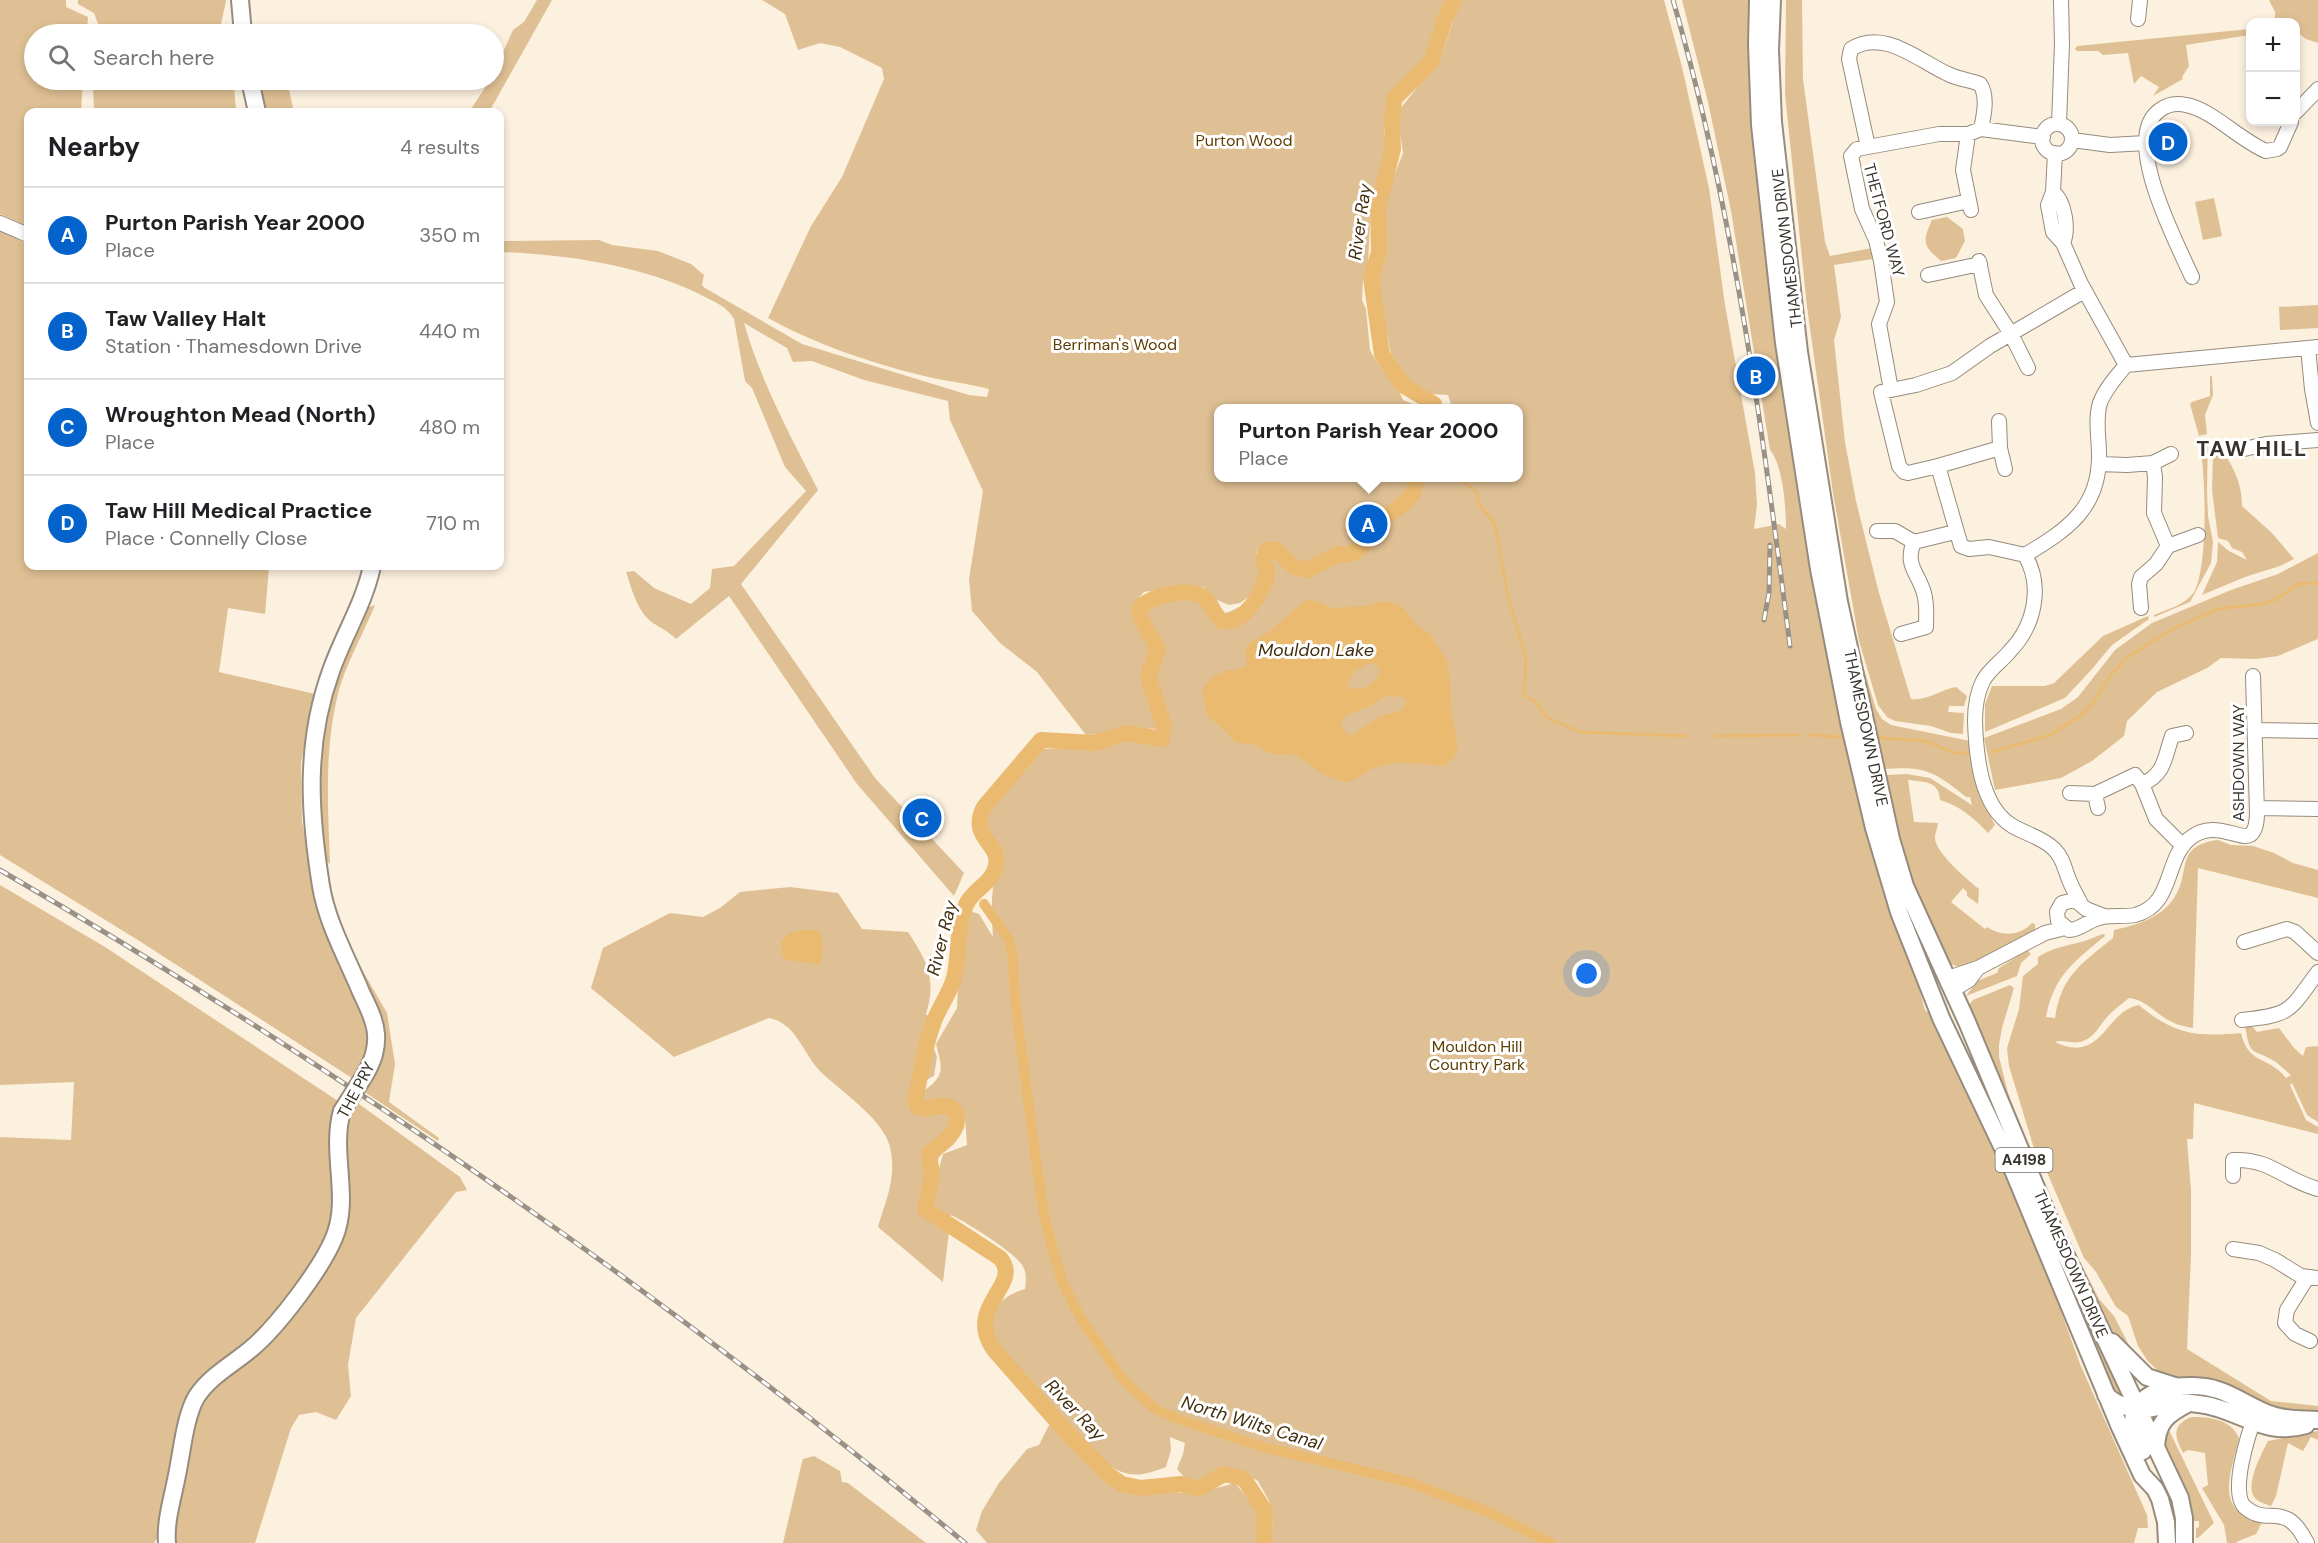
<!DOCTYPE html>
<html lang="en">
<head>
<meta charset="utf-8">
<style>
  :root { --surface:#fff; --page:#f2f2f2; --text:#202124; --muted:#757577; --line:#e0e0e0; --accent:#0362cb }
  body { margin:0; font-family:"DM Sans",sans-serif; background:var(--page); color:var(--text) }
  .controls { position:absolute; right:18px; top:18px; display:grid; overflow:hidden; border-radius:12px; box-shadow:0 3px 9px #0003 }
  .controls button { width:54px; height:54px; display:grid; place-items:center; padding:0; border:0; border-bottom:2px solid var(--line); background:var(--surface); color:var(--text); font:30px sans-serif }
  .you { position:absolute; left:1587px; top:974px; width:21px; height:21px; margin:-15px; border:4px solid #fff; border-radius:50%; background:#1a73e8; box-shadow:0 0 0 9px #1a73e833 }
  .badge { display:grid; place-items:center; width:39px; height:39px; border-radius:50%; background:var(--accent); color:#fff; font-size:20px; font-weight:700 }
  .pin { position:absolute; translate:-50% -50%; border:3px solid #fff; box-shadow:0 2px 6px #0006 }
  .popup { position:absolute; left:1214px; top:404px; width:309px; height:78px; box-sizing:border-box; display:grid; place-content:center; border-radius:12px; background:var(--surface); filter:drop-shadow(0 2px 4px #0005); font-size:20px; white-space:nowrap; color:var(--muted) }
  .popup b { font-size:22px; color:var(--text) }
  .popup::after { content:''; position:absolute; left:50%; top:100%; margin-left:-12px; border:12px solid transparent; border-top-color:var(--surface) }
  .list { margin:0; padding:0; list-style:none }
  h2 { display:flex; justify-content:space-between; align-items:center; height:78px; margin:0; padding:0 24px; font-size:26px }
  h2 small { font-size:20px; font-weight:400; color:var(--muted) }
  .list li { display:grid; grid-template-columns:39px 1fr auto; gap:18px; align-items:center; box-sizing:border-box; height:96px; padding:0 24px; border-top:2px solid var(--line) }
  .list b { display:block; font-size:22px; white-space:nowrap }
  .list p { margin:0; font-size:20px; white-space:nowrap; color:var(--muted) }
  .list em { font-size:20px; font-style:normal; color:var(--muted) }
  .icon { flex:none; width:33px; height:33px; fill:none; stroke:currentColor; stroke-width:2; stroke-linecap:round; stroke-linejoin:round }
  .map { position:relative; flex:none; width:2318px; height:1543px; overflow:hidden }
  .search { position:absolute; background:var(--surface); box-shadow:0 3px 9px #0003; left:24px; top:24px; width:480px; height:66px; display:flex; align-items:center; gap:15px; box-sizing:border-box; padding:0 21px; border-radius:33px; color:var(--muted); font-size:22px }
  .panel { position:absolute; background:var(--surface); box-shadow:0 3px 9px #0003; left:24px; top:108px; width:480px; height:462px; border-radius:12px }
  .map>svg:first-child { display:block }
</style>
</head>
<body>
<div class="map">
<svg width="2318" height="1543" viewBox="0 0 2318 1543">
  <rect width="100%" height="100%" fill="#fcf0df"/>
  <path fill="#dfc094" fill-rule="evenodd" d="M0,0H66V7L88,17L87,34H34V80H83L81,112H28V227L0,214Z
    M78,0H226C225,10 219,25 221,34H98L100,29L94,13L78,4Z
    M537,0H552L489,112H469L490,80H494V72L513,30L524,22Z
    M762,0H1447L1433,41L1430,57L1423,70L1419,76L1393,95L1386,106L1384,132L1390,156L1371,204L1368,264L1363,279L1362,300L1366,309L1370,350L1376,361L1398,388L1403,400L1423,408H1218V478H1414L1411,496L1403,506L1378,524L1367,542L1358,549L1324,554L1310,564L1294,566L1289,564C1284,548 1271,543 1257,551L1255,557L1260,566L1261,558L1271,550L1281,565L1288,568L1312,566L1333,556L1358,552L1388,520L1407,506L1417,492L1418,478H1518V408H1443L1451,404L1448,395L1428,394L1409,381L1391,355L1376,276L1382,244L1384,213L1391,183L1403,153L1399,125L1400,109L1441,57L1460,0H1664L1682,67L1709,188L1725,305L1755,473L1757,505L1754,529L1779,524L1786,529C1786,508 1783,465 1770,450L1731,211L1708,102L1682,0H1751L1749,39L1755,152L1767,269L1793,461L1828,657L1925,1010L1937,1020L2023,1205L2080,1364L2147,1515L2148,1528H2138L2134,1543H1271L1273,1520L1269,1501L1258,1481L1242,1472H1221L1207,1482L1185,1478L1177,1469L1183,1454L1185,1443L1170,1437L1171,1450L1166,1467C1150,1473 1134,1479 1117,1470C1099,1460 1001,1354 992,1335C982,1312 1006,1294 1025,1289C1026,1281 1027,1272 1022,1265C1015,1253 965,1221 951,1215L943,1282L878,1227C886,1198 897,1179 890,1147C883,1119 842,1092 822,1073C803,1055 797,1023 769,1018L674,1057L591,988L603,948L670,913L703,917L720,908L740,892L790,887L838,893L862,929L908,932C927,961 937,979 926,1014L941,1027L931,1040L937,1057L934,1076L916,1085L909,1098L915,1111L934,1110L947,1105L958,1115L963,1128C960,1133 957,1141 953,1145C944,1153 932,1158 938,1172L943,1154L967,1145L965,1118L956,1105L923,1102L924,1091C946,1075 942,1068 936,1044L957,1008L959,953L970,911L979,914L993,937C992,921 991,904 993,888C995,876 999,868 998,855L986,848L982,839L980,825L981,811L992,796L1040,749H1075L1102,743L1125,735L1166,738L1162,726L1161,729L1131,728L1111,734L1086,735L1037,672L1000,643L972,611L969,579L983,491L950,420L948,401L864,380L812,361L793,362L787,348L744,323C761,382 790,435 818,490L741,584L875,778L964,873L954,896L857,784L729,596L676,639C668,631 662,629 653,623C637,612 632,589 626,572L634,571L654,588L691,604L710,588L712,569L734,566L806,491L785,467L752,388L745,381L734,319C727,307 717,303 705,297C647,266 565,254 500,252V241L599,240L612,245L658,251L691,264L704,275L702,285L705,288L802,344L969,395L987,397L989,389C967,383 943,381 920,375C868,362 815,344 768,318L811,226L842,177L884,79L882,68L840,47L820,43L798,50L785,14ZM1186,586L1203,587L1217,600L1229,605L1240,603L1257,591C1249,604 1233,611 1219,615C1212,608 1204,597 1194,594C1185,591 1151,595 1143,599C1139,602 1138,606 1137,611C1135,628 1161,634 1155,651C1147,630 1119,616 1144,592Z
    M1777,0H1780L1778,48L1782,123L1802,316L1820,440L1854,636L1876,709L1882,719L1891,725L1970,741L1976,778L1984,804L1995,825L1988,833C1974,818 1960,806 1940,800C1939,781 1925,782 1908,780L1914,822L1938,823C1938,828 1935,832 1935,837C1934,852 1968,880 1979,889L1978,904L1967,896V892L1963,888L1951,902L1985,929L1987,927C2002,937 2020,936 2032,923L2035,924V929C2022,939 1977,967 1963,967C1955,967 1951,964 1945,960L1914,895L1897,842L1884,788L1888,787L1886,775L1907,774L1930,778L1972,805L1970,797H1966C1934,771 1925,766 1884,769L1873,721L1869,720C1835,566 1812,410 1792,254C1785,195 1779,136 1777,77C1776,51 1774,26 1777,0Z
    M1786,0H1802L1803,79L1825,242L1830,256L1872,248L1873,259L1834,265L1841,317L1834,340L1845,442L1856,501L1879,593L1911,699C1927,701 1940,690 1956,687L1967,696L1964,706H1949L1948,712L1964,713L1963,734L1951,733L1931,726L1895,721L1887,717L1878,705L1859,641L1833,493L1807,307L1785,94Z
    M2269,0H2318V43L2306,39L2296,31V22H2275V12Z
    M2250,29V35L2186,45L2189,66L2182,77L2183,79L2153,96L2159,87L2141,76L2134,84L2128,53L2103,55L2098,51H2077L2075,49L2077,46Z
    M95,80H228L234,84L236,112H94L93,87Z
    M275,80H291L289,90L294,112H263L257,82L276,83Z
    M2214,198L2222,236L2203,240L2195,202Z
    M1947,217L1963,229L1965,241L1956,258L1941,261C1923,246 1922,242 1932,220Z
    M0,229L28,245V566H258L269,568L265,614L228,608L219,672L315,694L301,762L302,821L317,906L328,936L363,1007L368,1049L355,1080L141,942L0,855Z
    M2318,305V328L2280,330L2279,307Z
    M2210,376H2212L2213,395L2205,415L2207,434L2199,436L2190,404L2192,402L2210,396Z
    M2208,438L2207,491L2208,516L2213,542L2211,563L2190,602L2154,617V615C2168,609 2185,605 2194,592C2208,570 2207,465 2198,440Z
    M2225,455C2236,471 2242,487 2242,506L2272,533L2294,559L2280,566L2245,577L2202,595L2217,562L2218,542L2229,551L2247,560L2242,552L2232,548L2228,541L2218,538L2212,490L2213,456Z
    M2318,553V639L2278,656L2256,659L2221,658L2207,668L2157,692L2127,721L2124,736L2092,761L2061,778L1995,790L1984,738L2061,709L2078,697L2115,650L2152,623L2231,590L2278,574Z
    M375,605C364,632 345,666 338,694C324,750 328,807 330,864L321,857L318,723L361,610Z
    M2148,616L2149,619L2112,645L2092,669L2065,698L1985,732V704L1992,686H2045L2054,683L2103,636Z
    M2218,840L2231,845L2253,846L2274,853L2293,863L2318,870V898L2198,868L2193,1028C2181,1026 2171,1023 2162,1016C2150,1008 2144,1000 2129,998C2122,1004 2113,1010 2107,1017C2099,1026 2095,1037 2083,1041C2073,1045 2064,1039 2055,1042C2102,1065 2105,1011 2139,1005C2174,1035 2197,1037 2241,1033C2249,1066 2268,1055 2286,1078L2291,1075C2286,1071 2281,1066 2276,1062C2251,1047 2250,1058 2245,1025H2251L2257,1032L2279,1028L2294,1048L2303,1056L2306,1047L2318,1046V1122L2307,1115L2292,1083L2290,1085L2306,1120L2318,1127V1134L2194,1103L2193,1139H2187L2191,1190V1255L2187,1349L2271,1401L2318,1406V1414L2282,1412L2259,1402L2230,1385V1387L2172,1380L2158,1375L2159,1372L2147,1360L2138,1346L2128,1316L2116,1307L2096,1272L2084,1258L2046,1170L2044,1174L2036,1155L2009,1066L2007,1048L2019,1009L2023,976L2038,964V957C2052,948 2065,946 2081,942C2089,940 2096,936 2104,934L2105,936C2074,962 2054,975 2046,1017L2055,1018C2061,976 2082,963 2113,938L2114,930C2136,925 2161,918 2174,898C2192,872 2173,846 2218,840Z
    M0,885L105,947L341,1103L335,1198L330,1231L314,1262L261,1332L201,1379L187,1396L158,1536L154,1543H0V1137L71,1140L74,1082L0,1085Z
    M346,942L387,1013L395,1064L389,1102L439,1138L438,1141L360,1089L376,1066Z
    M2027,950L2031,954L2021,963L2017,976L1966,996L1977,981L1997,973L1999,968Z
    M2010,985L2014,988L2002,1028L1999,1045V1057L2008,1093L2051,1203L2099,1299L2114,1316L2133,1353L2115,1337L2047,1198L1968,1006L1973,1000Z
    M1959,1015L2124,1392L2115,1396L1955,1016Z
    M352,1099L460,1177L467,1190L456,1192L356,1318L348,1365L351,1396L336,1420L316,1412L299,1415L291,1428L255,1543H173L179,1487L197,1406L329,1256L343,1127Z
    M2191,1417C2210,1417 2231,1419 2239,1438C2235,1461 2218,1495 2240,1513C2246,1518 2257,1518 2263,1520L2256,1534L2236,1542L2237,1543H2227L2224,1525L2202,1488L2208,1485L2205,1453L2188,1450L2183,1453C2174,1436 2172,1425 2191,1417Z
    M1055,1423L1102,1476L1120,1487L1159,1492L1198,1493L1235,1483L1257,1510V1543H987L976,1530L982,1511L999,1483L1027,1449L1039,1445L1049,1425Z
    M2167,1426L2214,1523L2198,1538H2196V1528L2199,1527V1521H2193L2189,1504L2164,1448Z
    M2318,1431V1440L2311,1437L2303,1451L2288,1443L2276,1496L2271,1506C2267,1504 2261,1503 2257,1500C2242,1489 2262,1453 2268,1441Z
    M814,1456L840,1471L842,1482L848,1483L926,1543H783L802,1462L803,1459Z"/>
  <path fill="#eaba71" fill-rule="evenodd" d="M1309,600L1320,602L1330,608L1364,606L1383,601L1395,604L1403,607L1417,625L1429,633L1448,662L1452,715L1458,746L1454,758L1443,766C1420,764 1395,759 1372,769C1363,773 1356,779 1347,783L1324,775L1296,755L1270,754L1253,744L1236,743L1221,727L1207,716L1202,690L1210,679L1225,670L1229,671L1245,667L1247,662L1245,654L1247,645L1270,631L1302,603ZM1367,664C1374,663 1378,664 1380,671C1376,684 1362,693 1349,687L1347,684L1354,672ZM1389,695L1405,698L1406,702L1402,710L1380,716L1352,735L1348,734L1341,728L1342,720L1347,715L1368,707Z
    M803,930H817C825,941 824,954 819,966L812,963L785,960L781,953V942L789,933Z"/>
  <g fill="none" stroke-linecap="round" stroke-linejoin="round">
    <path stroke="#eaba71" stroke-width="3" d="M1460,478L1476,492L1479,504L1495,524L1507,592L1526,659L1524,695L1537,703L1546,717L1580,732L1686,736
      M1810,735L1841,737
      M1714,736L1800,735
      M1876,736C1893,742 1911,737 1928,742C1943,747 1951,755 1968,753
      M1992,752L2050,735L2082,715L2093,703L2110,676L2129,656L2171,630L2217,609L2263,604L2277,599L2298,584L2318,583"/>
    <path stroke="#eaba71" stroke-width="10" d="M984,904L1009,940L1012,952L1016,1007L1035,1153L1044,1215L1061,1279L1080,1317L1123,1380L1155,1409L1178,1419L1263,1447L1408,1482L1491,1513L1551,1543"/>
    <path stroke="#eaba71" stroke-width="16" d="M1434,408V404L1404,386L1382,355L1371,278L1379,252L1378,207L1393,149L1392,123L1394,99L1431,62L1445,19L1454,0
      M1264,1543L1265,1516L1263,1508L1246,1482L1242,1478L1224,1474L1202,1487L1195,1488L1181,1484L1141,1488L1122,1484L1109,1475L1068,1434L994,1350C963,1306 1024,1285 1000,1258L925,1209L932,1175L929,1154C940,1144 962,1132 956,1114C954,1109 951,1106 945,1106C936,1105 927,1111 918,1107L915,1100C921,1075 924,1048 933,1024C938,1008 950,994 954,978C960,955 956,928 966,905C972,890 992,884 996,866C1001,843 968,838 984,807L1041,740L1095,743L1126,733L1162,739L1164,726L1148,676L1158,649L1140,617V607C1152,595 1193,586 1206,599C1212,605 1214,615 1222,621C1244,625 1265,591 1267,572C1268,566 1264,564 1263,558L1267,550H1276L1294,567L1307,570L1339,554C1363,559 1371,530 1385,518C1393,511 1405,504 1411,496C1415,492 1415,483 1416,478"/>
    <g stroke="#968b7c" stroke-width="16">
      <path id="minor" d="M2138,19L2140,0
        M2296,112L2318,89
        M2059,124L2062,44L2061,0
        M2042 139a15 15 0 1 1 30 0a15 15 0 1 1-30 0Z
        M1968,134L1963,170L1971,210
        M2072,140L2110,145L2146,143
        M1868,147L1849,59L1851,49C1884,28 1919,61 1948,74C1958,79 1969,80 1980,84C1988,96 1984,115 1981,129
        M2055,153L2053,192L2048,205L2053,232L2063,243L2081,284L2126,365
        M2053,192C2065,202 2069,229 2063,243
        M1919,212L1969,201
        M0,223L28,235
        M1979,261L1986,295L2011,334L2028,368
        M1928,275L1980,264
        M2192,277C2177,243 2120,137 2160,110C2168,104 2177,103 2186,105C2211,109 2241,141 2266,151L2277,149L2280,147L2291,122
        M2308,348L2312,389L2318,423
        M1891,390L1916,385L1952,373L1990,346L2084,291
        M1999,421L2000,448L2005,469
        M2240,450L2266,444L2318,440
        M2099,464L2127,465L2153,463
        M1938,466L2000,448
        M1877,531H1895L1914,542
        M2168,546L2154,513L2155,477L2153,463L2171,454
        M2025,555L1989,547L1969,549L1961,546L1938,466L1908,473L1904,472L1899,466L1881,392L1891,390L1879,324L1887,302L1881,261L1876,240L1862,209L1851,156L1857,149L1939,134H1968L1981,129L2043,137
        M2141,608L2139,584L2141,577L2156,564L2168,546L2198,535
        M1901,634L1926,627C1926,618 1927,607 1925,598C1922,576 1903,567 1914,542L1955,532
        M2255,730L2318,731
        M2142,784C2165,775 2165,756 2172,736L2186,733
        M2070,793L2095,794L2098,808
        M2095,794L2135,775L2142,784L2156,819L2182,845
        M2257,808L2318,809
        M2080,902C2076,894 2071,886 2068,877C2064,867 2063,858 2054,849C2042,837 2025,834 2011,825C1980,805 1976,754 1975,721C1975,707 1977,693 1983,681C1990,668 2001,662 2010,651C2035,625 2043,586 2025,555C2067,530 2100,508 2099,454C2099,438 2095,419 2100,403C2105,389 2117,376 2126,365L2318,347
        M2104,916L2086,909L2075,900L2062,903L2057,912L2058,921L2069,930C2082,930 2088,919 2103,917C2113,915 2124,917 2135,915C2174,905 2164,861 2189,839C2213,818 2240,841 2250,835C2256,831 2257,819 2257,813L2253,676
        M2244,942L2287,929L2295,932L2318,953
        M1948,978L1978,968L2045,933L2065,928
        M1953,990L1969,980L1978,968
        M2242,1020C2292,1015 2289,1011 2318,972
        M2233,1176V1160C2270,1158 2284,1180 2318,1189
        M2233,1249L2259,1253L2275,1260L2301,1276L2318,1278
        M2307,1278L2287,1310L2285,1323L2295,1334L2310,1341
        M2256,1414C2249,1432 2228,1495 2246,1508C2269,1527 2285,1499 2307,1543"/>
    </g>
    <g stroke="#968b7c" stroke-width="20">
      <path id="major" d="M240,0L243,34
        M1758,0L1757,45L1760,125L1784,343L1819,569L1849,722L1874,828L1899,912L1941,1018L2010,1163L2119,1425L2142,1475L2155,1489L2160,1499L2166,1522L2167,1543
        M1772,0L1770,50L1773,122L1799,352L1839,602L1891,839L1905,886L1967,1022L2053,1228L2180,1498L2184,1518V1543
        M250,80L257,112
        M366,1073C373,1060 377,1049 376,1034C375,1019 367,1005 361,992C347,958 327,923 321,886C309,811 305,743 331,671C344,634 364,604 372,566
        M2112,1342L2147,1377L2175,1386
        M2106,1395C2119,1408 2139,1412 2158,1407C2162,1405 2166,1403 2171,1402C2179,1401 2190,1403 2199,1404C2238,1408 2263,1438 2306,1425
        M2156,1448C2157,1422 2166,1415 2189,1403
        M2143,1451C2140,1443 2134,1434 2133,1425C2131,1385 2191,1381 2218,1390C2237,1396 2253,1409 2272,1415C2286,1420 2303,1419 2318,1420
        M167,1543C165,1521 173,1497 177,1475C182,1452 185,1415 197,1396C211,1375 235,1363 252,1348C278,1326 321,1269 334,1238C351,1198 330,1153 342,1111"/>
    </g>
    <use href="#minor" stroke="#fff" stroke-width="14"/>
    <use href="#major" stroke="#fff" stroke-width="16"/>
    <g stroke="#999185" stroke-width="5">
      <path id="rail" d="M1673,0C1734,210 1762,429 1790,646
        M1764,620L1769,593L1770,545
        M0,870C339,1068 663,1292 965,1543"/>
    </g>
    <use href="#rail" stroke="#fff" stroke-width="3" stroke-dasharray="9" stroke-linecap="butt"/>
    <g stroke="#968b7c" stroke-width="20" stroke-linecap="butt">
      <path id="major-bridge" d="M342,1111L366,1073"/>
    </g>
    <use href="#major-bridge" stroke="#fff" stroke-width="16"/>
  </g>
  <g text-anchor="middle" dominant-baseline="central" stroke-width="6" stroke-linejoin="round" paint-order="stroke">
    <rect fill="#fff" stroke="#74716c" stroke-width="1.5" x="1995.5" y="1148" width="57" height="24" rx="4.5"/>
    <g font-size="15" font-weight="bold" fill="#38342d">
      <text x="2024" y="1160">A4198</text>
    </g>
    <g font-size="16" fill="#5d3e00" stroke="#fff">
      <text x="1244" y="140">Purton Wood</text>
      <text x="1115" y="344">Berriman's Wood</text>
      <text x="1477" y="1046">Mouldon Hill<tspan x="1477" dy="18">Country Park</tspan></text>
    </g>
    <g font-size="16" fill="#38342d" stroke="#fff">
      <text transform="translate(1884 220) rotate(75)">THETFORD WAY</text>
      <text transform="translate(1787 248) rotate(-97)">THAMESDOWN DRIVE</text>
      <text transform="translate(1866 728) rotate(78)">THAMESDOWN DRIVE</text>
      <text transform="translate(2238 763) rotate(-90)">ASHDOWN WAY</text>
      <text transform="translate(356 1090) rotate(-62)">THE PRY</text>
      <text transform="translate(2071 1264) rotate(66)">THAMESDOWN DRIVE</text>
    </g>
    <g font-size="18" font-style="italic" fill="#422e0d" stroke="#fff">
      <text transform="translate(1360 222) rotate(-82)">River Ray</text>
      <text x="1316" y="650">Mouldon Lake</text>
      <text transform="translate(942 938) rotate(-76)">River Ray</text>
      <text transform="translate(1075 1410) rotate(46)">River Ray</text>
      <text transform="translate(1252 1423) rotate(17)">North Wilts Canal</text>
    </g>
    <g font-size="22" font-weight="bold" letter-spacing="1.5" fill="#38342d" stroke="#fff">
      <text x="2252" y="448">TAW HILL</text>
    </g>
  </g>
</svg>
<div class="controls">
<button>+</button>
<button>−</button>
</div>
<div class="you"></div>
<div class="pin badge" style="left:1368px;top:524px">A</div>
<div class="popup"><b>Purton Parish Year 2000</b>Place</div>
<div class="pin badge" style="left:1756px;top:376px">B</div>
<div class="pin badge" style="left:922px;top:818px">C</div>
<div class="pin badge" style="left:2168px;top:142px">D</div>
<div class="search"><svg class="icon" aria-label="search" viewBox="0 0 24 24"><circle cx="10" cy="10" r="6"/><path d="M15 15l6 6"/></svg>Search here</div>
<section class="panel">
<h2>Nearby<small>4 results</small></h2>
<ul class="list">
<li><span class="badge">A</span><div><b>Purton Parish Year 2000</b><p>Place</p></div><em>350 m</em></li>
<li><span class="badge">B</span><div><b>Taw Valley Halt</b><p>Station · Thamesdown Drive</p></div><em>440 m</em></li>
<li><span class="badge">C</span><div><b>Wroughton Mead (North)</b><p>Place</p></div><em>480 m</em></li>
<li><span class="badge">D</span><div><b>Taw Hill Medical Practice</b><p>Place · Connelly Close</p></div><em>710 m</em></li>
</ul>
</section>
</div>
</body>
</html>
